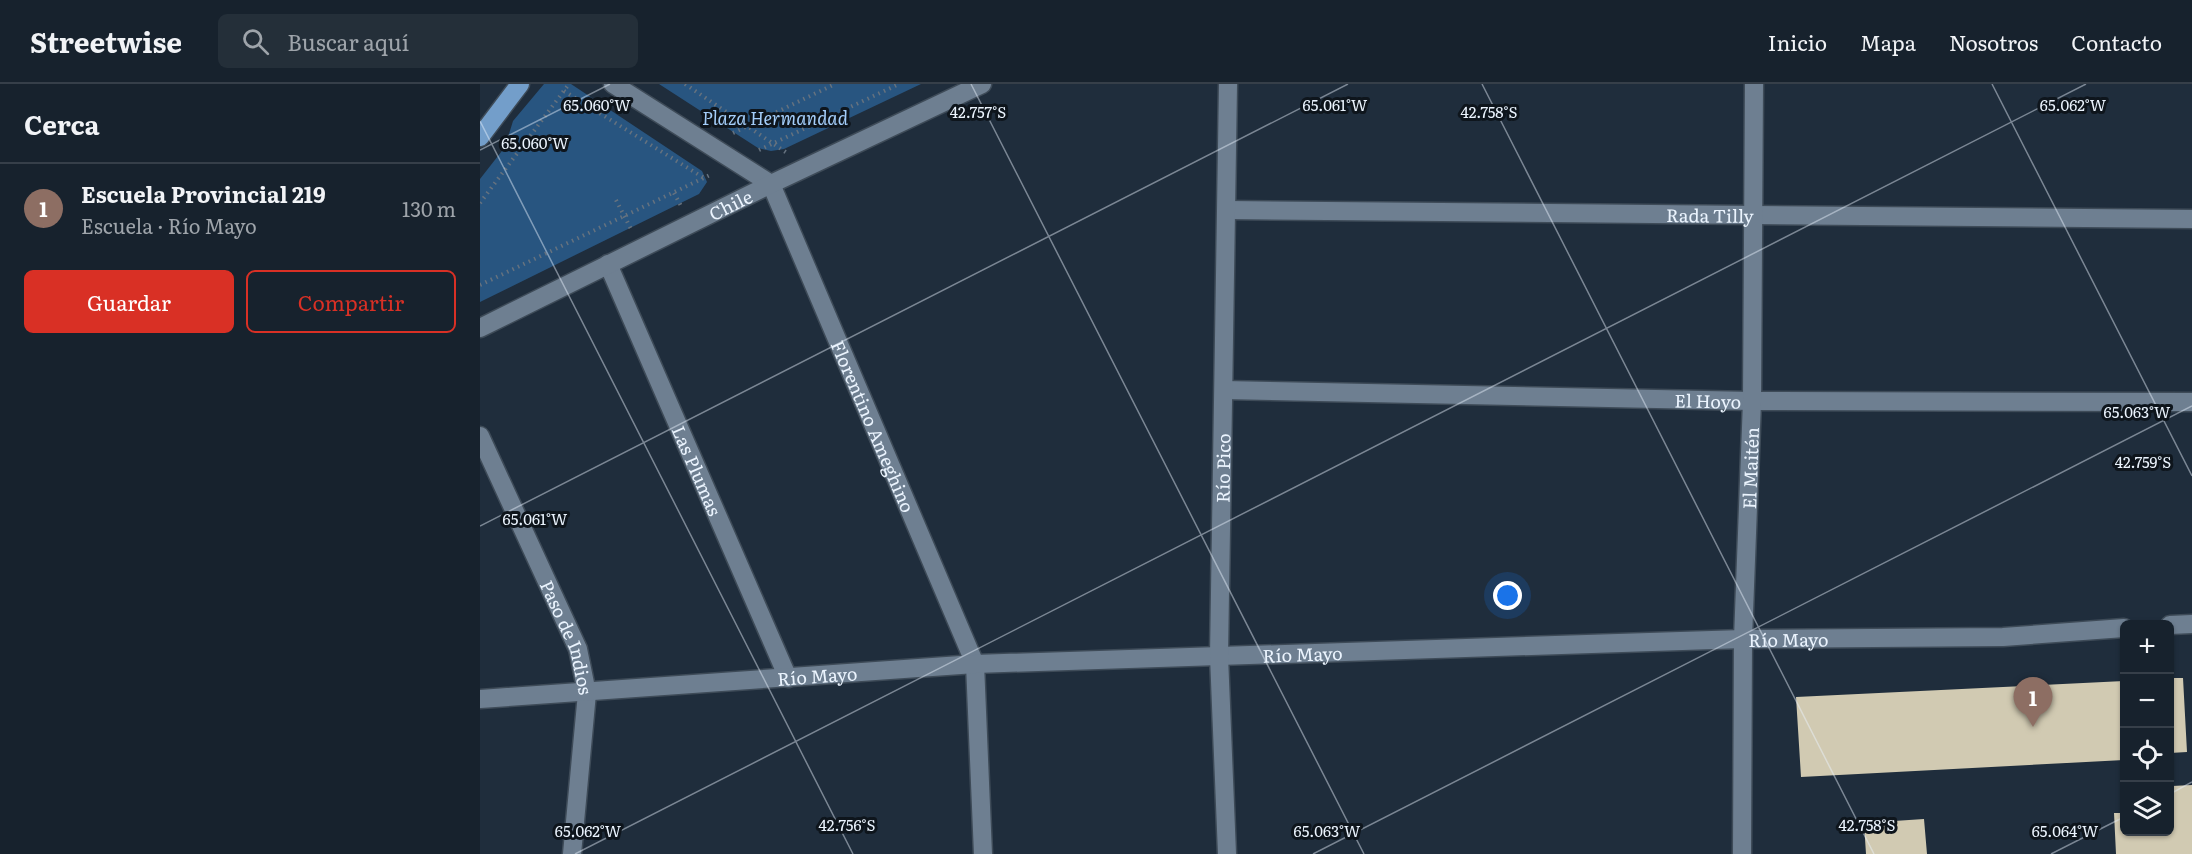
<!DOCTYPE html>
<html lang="es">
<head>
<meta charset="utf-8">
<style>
  :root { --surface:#17222d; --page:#242f39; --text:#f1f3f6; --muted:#9ea4aa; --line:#363f49; --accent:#d93025 }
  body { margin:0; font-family:Literata,serif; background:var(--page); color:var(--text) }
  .controls { position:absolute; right:18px; bottom:18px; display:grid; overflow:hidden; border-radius:9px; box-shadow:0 2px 4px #0004 }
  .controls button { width:54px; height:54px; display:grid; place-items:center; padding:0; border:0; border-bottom:2px solid var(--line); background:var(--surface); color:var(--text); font:30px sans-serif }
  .you { position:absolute; left:1028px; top:512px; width:21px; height:21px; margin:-15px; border:4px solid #fff; border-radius:50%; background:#1a73e8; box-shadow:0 0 0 9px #1a73e833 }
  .badge { display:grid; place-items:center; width:39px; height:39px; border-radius:50%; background:var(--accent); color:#fff; font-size:20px; font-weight:700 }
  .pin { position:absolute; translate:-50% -50px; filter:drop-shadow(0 2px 3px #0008) }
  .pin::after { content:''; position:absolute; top:32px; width:21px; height:18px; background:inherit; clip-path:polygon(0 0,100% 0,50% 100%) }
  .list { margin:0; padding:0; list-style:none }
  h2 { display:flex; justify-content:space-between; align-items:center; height:78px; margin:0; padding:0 24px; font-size:26px }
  h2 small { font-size:20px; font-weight:400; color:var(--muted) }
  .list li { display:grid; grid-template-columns:39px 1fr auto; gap:18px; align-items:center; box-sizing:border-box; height:90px; padding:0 24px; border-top:2px solid var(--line) }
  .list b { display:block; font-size:22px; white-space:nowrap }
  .list p { margin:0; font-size:20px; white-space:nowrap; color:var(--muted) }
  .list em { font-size:20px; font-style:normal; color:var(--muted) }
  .actions { display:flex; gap:12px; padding:18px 24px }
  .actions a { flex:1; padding:14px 0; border:2px solid var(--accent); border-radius:9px; text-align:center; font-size:21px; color:var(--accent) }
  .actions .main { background:var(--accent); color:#fff }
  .icon { flex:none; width:33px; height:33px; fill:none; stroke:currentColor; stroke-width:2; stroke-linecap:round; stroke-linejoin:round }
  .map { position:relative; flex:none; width:1712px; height:770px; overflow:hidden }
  header { display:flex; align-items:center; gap:36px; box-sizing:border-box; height:84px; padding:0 30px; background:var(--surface); border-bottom:2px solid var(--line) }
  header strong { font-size:28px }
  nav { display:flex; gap:33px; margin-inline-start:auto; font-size:21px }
  .search { width:420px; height:54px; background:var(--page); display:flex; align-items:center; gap:15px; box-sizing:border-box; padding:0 21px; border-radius:9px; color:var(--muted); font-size:22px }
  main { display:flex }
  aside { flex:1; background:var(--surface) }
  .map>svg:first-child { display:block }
</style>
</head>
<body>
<header>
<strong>Streetwise</strong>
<div class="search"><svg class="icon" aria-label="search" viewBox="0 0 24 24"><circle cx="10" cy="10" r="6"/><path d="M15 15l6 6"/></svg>Buscar aquí</div>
<nav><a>Inicio</a><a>Mapa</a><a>Nosotros</a><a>Contacto</a></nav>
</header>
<main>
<aside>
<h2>Cerca<small></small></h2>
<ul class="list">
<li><span class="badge" style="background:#8d6e63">1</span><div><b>Escuela Provincial 219</b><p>Escuela · Río Mayo</p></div><em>130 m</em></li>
</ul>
<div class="actions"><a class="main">Guardar</a><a>Compartir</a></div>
</aside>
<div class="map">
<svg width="1712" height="770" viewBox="0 0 1712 770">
  <rect width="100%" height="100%" fill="#1f2d3c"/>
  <path fill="#285580" d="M64,0H91L222,87L227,98L219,110L0,218V95L25,63L33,37Z
    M179,0H441L304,65L291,67L278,64Z"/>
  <path fill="#d1cab2" d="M1690,594H1703L1707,668L1690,669Z
    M1644,597V676L1321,693L1316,613Z
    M1690,685H1691L1692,702L1712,701V770H1636L1634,729H1644V748H1690Z
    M1444,735L1447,770H1386L1384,739Z"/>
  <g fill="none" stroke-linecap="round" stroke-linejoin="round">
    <g stroke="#3e4b58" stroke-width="21">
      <g id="minor">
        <path id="s1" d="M133,0L291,100L495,580L503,770"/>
        <path id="s2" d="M748,126L1712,135"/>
        <path id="s3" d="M128,180L308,594"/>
        <path id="s4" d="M0,244L291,100L502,0"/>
        <path id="s5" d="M744,306L1272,317L1712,318"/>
        <path id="s6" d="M0,352L98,565L107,609L92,770"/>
        <path d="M1690,541L1712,540"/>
        <path id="s7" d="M0,615L495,580L1263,555L1523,553L1644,544"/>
        <path id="s8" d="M747,770L739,572L748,0"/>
        <path id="s9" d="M1262,770L1263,555L1272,317L1274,0"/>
      </g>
    </g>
    <g stroke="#3e4b58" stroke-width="21">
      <path id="major" d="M0,53L40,0"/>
    </g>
    <path stroke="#65727f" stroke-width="4" stroke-dasharray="1.5 4.5" stroke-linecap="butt" d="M205,0L307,69
      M84,7L224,94
      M253,49L355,0
      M279,66L419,0
      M194,109L201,122
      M136,116L151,145
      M0,119L89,0
      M0,201L232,90"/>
    <use href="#minor" stroke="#6e7f91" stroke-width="18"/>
    <use href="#major" stroke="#739eca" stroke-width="18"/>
  </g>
  <path fill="none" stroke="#ebf4fe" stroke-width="1.5" stroke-opacity="0.45" d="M491,0L884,770M1002,0L1394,770M1512,0L1712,392M0,37L373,770M0,66L130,0M0,442L868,0M1690,710L1712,698M95,770L1606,0M833,770L1712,322M1571,770L1644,733"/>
  <g text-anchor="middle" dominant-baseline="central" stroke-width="6" stroke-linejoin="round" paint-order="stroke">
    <g font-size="18" font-style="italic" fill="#a4cefa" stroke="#0e151c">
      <text x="295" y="33">Plaza Hermandad</text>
    </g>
    <g font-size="18" fill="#ebf4fe" stroke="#0e151c">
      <text stroke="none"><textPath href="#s4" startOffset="279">Chile</textPath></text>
      <text stroke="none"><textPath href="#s2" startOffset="482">Rada Tilly</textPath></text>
      <text stroke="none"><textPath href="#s5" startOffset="484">El Hoyo</textPath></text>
      <text stroke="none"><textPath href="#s1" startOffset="450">Florentino Ameghino</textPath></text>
      <text stroke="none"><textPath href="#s8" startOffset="386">Río Pico</textPath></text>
      <text stroke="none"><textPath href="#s9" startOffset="386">El Maitén</textPath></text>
      <text stroke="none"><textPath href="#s3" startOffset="225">Las Plumas</textPath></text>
      <text stroke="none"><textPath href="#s6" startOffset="220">Paso de Indios</textPath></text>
      <text stroke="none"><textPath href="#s7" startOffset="1310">Río Mayo</textPath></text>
      <text stroke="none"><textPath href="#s7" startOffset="824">Río Mayo</textPath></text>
      <text stroke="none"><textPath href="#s7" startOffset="338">Río Mayo</textPath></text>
    </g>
  </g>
  <g font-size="15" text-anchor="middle" fill="#ebf4fe" stroke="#0e151c" stroke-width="6" stroke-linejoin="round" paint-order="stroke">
    <text x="855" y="27">65.061°W</text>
    <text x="117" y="27">65.060°W</text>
    <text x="1593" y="27">65.062°W</text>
    <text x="498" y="34">42.757°S</text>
    <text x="1009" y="34">42.758°S</text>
    <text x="55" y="65">65.060°W</text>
    <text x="1657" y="334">65.063°W</text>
    <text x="1663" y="384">42.759°S</text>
    <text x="55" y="441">65.061°W</text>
    <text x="367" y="747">42.756°S</text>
    <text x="1387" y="747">42.758°S</text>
    <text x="108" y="753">65.062°W</text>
    <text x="847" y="753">65.063°W</text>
    <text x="1585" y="753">65.064°W</text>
  </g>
</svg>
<div class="controls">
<button>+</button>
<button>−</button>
<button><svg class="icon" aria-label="locate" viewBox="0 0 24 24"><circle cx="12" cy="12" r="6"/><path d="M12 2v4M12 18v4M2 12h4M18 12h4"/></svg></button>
<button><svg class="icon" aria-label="layers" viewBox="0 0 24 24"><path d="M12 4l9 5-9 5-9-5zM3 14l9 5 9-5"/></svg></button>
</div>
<div class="you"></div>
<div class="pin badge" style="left:1553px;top:643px;background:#8d6e63">1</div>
</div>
</main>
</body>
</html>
